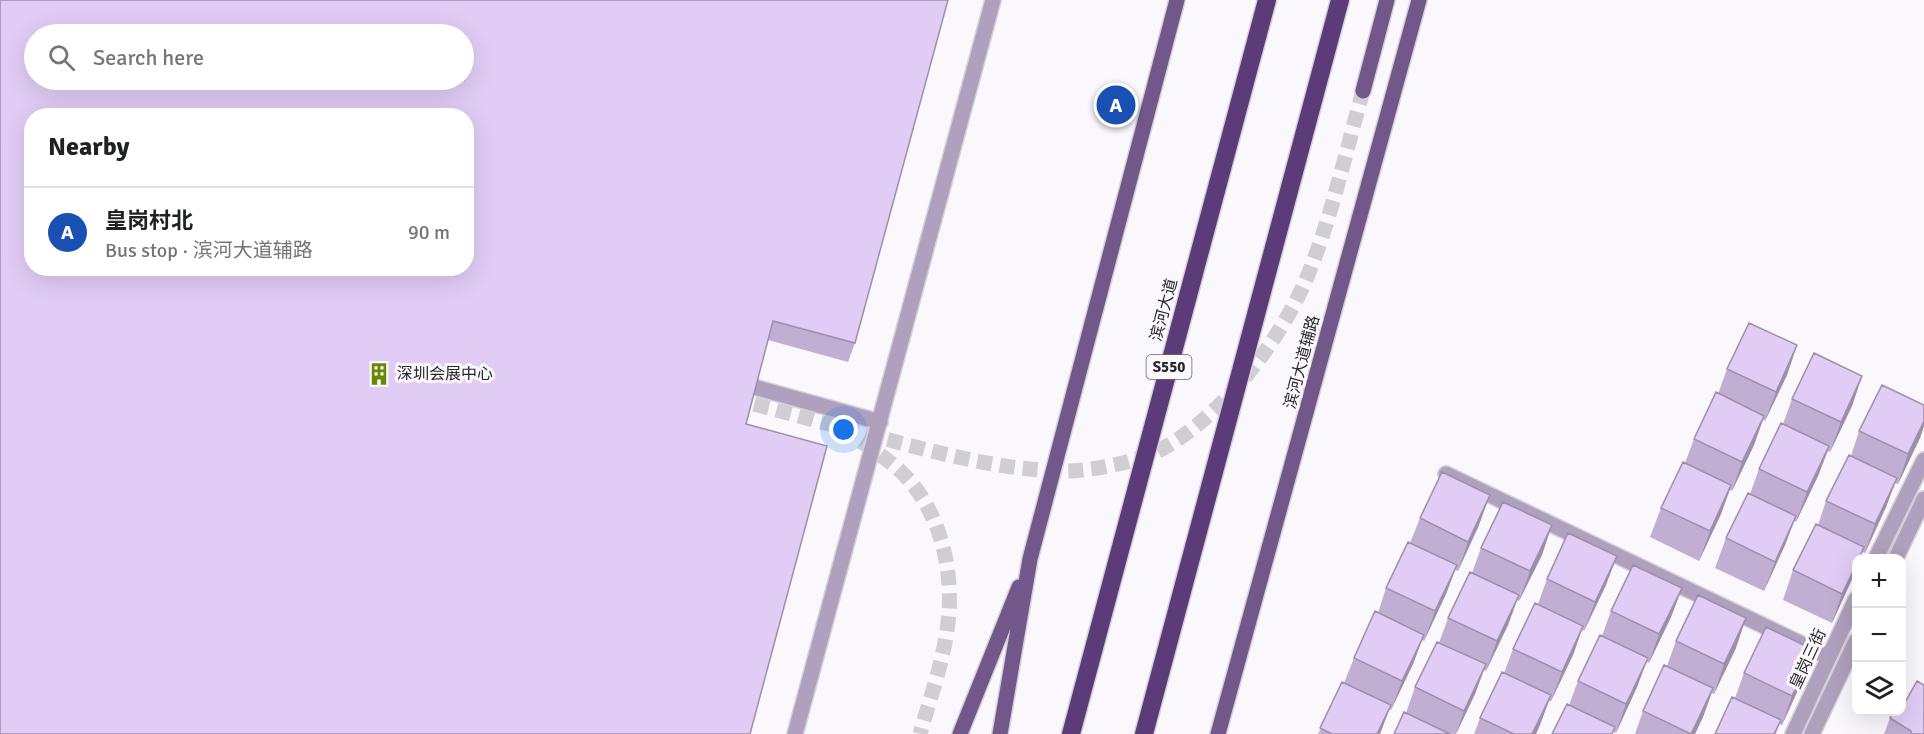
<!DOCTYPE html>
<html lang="en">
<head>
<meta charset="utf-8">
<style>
  :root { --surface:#fff; --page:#f6f6f6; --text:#202124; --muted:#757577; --line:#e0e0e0; --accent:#0b8043 }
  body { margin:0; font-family:Signika,"Noto Sans SC",sans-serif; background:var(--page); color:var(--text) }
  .controls { position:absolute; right:18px; bottom:18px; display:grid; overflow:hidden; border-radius:12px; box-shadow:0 6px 24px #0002 }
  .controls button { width:54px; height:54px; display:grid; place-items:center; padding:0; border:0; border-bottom:2px solid var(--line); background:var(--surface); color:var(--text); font:30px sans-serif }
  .you { position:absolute; left:844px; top:430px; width:21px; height:21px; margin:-15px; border:4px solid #fff; border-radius:50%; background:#1a73e8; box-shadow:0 0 0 9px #1a73e833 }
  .badge { display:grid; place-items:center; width:39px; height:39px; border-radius:50%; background:var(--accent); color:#fff; font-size:20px; font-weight:700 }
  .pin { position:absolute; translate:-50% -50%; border:3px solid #fff; box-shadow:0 2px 6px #0006 }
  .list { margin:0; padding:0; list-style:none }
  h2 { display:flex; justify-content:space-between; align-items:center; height:78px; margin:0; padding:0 24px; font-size:26px }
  h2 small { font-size:20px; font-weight:400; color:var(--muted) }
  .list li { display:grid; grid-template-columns:39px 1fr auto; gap:18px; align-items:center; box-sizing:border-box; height:90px; padding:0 24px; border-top:2px solid var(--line) }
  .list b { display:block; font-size:22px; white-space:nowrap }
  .list p { margin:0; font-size:20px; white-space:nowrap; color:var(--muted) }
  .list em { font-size:20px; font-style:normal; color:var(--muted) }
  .icon { flex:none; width:33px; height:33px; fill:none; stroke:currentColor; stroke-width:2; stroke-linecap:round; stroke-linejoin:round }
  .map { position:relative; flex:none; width:1924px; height:734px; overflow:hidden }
  .search { position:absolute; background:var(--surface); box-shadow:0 6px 24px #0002; left:24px; top:24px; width:450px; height:66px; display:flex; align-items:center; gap:15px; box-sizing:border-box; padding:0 21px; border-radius:33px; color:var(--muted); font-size:22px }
  .panel { position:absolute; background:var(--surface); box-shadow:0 6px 24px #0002; left:24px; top:108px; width:450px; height:168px; border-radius:24px }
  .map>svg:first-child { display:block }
</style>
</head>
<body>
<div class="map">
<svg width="1924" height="734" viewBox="0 0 1924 734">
  <rect width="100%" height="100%" fill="#faf8fd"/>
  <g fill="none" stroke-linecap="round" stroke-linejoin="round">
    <path stroke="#d0ced3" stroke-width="15" stroke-dasharray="15 8" stroke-linecap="butt" d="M732,398L821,422"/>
    <path stroke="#d0ced3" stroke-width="15" stroke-dasharray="15 8" stroke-linecap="butt" d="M821,422C897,441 988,471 1066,471C1090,471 1137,462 1158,451C1220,419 1277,345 1305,282C1331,221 1345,154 1363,91
      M861,442C878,453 895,464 908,479C940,515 952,566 949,613C946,654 931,695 920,734"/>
    <g stroke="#d4d2d7" stroke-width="18">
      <path id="lane" d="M754,387L880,422
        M1446,474L1829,657
        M795,734L993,0"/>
    </g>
    <g stroke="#d4d2d7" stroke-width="18">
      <path id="street" d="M1876,558L1924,460
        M1896,558L1924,499
        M1793,734L1856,599
        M1812,734L1856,641"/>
    </g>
    <g stroke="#d4d2d7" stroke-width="18">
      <path id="primary" d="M1363,91L1387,0
        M960,734L1019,587
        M1000,734L1030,559L1177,0
        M1218,734L1419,0"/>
    </g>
    <g stroke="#d4d2d7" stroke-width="21">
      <path id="highway" d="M1071,734L1267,0
        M1144,734L1340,0"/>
    </g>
    <use href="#lane" stroke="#afa0be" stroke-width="15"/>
    <use href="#street" stroke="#afa0be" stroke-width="15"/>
    <use href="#primary" stroke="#72578b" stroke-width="15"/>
    <use href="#highway" stroke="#5c3c78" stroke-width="18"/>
  </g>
  <path fill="#c1afd3" d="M0,0L855,343L848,362L768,340L746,424Z
    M1797,345L1787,375L1765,421L1763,420L1754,445L1732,491L1730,490L1721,514L1699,561L1650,537L1661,508L1685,463L1694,439L1718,394L1727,369Z
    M1862,376L1852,406L1830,452L1828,451L1818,476L1796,522L1794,521L1785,545L1764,591L1715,568L1726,538L1750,494L1759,469L1783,424L1792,399Z
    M1924,405V426L1920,438L1898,484L1895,483L1886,507L1865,553L1862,552L1860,558H1857V567L1853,577L1832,623L1783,600L1793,570L1818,525L1826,501L1851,456L1859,431Z
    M1420,518L1479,525L1458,571L1455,570L1446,594L1424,641L1422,640L1413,664L1391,710L1389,709L1380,734H1318L1344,683L1354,658L1378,613L1386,588L1410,543Z
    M1481,548L1542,555L1519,601L1517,600L1508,625L1486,671L1484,670L1475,694L1456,734H1394L1406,713L1415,687L1439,643L1448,618L1472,573Z
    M1547,579L1606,585L1584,631L1582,630L1573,655L1551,701H1549L1536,734H1474L1480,718L1504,673L1513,649L1538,604Z
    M1682,588L1671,617L1649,663L1646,662L1637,687L1616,733L1569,705L1578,681L1602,636L1611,611Z
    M1676,641L1736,648L1714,694L1712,693L1703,717L1695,734H1635L1643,711L1667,666Z
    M1814,650L1803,679L1782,725L1779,724L1776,734H1715L1735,698L1744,673Z
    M1904,704L1924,734H1884L1890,718Z"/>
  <path fill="#9d8fac" d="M1797,345L1787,375L1765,421L1776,392Z
    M1862,376L1852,406L1830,452L1841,422Z
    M1764,416L1754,445L1732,491L1742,462Z
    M1924,421V426L1920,438L1898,484L1908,454Z
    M1829,446L1818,476L1796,522L1807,492Z
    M1897,478L1886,507L1865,553L1875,524Z
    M1731,485L1721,514L1699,561L1710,531Z
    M1490,495L1479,525L1458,571L1468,542Z
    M1796,516L1785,545L1764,591L1775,562Z
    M1552,525L1542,555L1519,601L1530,571Z
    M1617,556L1606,585L1584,631L1595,602Z
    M1857,563V567L1853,577L1832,623L1842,594Z
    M1457,565L1446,594L1424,641L1435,611Z
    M1682,588L1671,617L1649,663L1659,634Z
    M1519,595L1508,625L1486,671L1497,641Z
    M1746,618L1736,648L1714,694L1724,664Z
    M1583,626L1573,655L1551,701L1562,672Z
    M1424,635L1413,664L1391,710L1402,681Z
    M1814,650L1803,679L1782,725L1792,696Z
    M1648,658L1637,687L1616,733L1626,704Z
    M1486,664L1475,694L1456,734L1464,711Z
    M1713,688L1703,717L1695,734H1691Z
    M1551,695L1540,725L1536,734H1532Z
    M1391,705L1380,734H1377Z"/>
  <path fill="#e0ccf5" stroke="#9d8fac" stroke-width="1.5" fill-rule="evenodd" d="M0,0H948L855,343L773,321L746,424L827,446L750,734H0ZM34,34H464V80H34ZM32,116H466V268H32Z
    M1749,323L1797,345L1776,392L1727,369Z
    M1814,353L1862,376L1841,422L1792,399Z
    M1882,385L1924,405V421L1908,454L1859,431Z
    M1716,392L1764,416L1742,462L1694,439Z
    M1781,423L1829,446L1807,492L1759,469Z
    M1849,455L1897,478L1875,524L1826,501Z
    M1683,462L1731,485L1710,531L1661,508Z
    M1442,472L1490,495L1468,542L1420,518Z
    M1748,493L1796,516L1775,562L1726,538Z
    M1503,502L1552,525L1530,571L1481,548Z
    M1816,524L1864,547L1859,558H1857V563L1842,594L1793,570Z
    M1568,533L1617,556L1595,602L1547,579Z
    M1408,542L1457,565L1435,611L1386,588Z
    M1633,565L1682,588L1659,634L1611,611Z
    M1470,572L1519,595L1497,641L1448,618Z
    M1698,595L1746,618L1724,664L1676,641Z
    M1535,603L1583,626L1562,672L1513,649Z
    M1375,611L1424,635L1402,681L1354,658Z
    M1766,627L1814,650L1792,696L1744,673Z
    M1600,635L1648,658L1626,704L1578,681Z
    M1437,642L1486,664L1464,711L1415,687Z
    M1664,665L1713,688L1691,734L1643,711Z
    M1502,672L1551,695L1532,734H1514L1480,718Z
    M1917,681L1924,685V734H1911V731L1890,718L1893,711H1902V703L1904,704Z
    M1342,682L1391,705L1377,734H1332L1320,728Z
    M1732,697L1781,720L1774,734H1715Z
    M1567,704L1615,727L1612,734H1552Z
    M1404,712L1450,734H1394Z"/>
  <defs>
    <g id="building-bare" transform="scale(1.8)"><path d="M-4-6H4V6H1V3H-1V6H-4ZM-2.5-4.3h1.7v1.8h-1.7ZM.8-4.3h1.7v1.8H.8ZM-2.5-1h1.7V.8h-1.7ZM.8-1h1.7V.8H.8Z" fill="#698801" stroke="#faf8fd" stroke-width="2.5" paint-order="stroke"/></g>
  </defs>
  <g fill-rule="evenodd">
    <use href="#building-bare" x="379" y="374"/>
  </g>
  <g text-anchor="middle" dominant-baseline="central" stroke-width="6" stroke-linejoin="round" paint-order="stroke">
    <rect fill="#faf8fd" stroke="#676669" stroke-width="1.5" x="1146.5" y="355" width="45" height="24" rx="4.5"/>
    <g font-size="15" font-weight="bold" fill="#282729">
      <text x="1169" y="367">S550</text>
    </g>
    <g font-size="16" fill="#282729" stroke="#faf8fd">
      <text transform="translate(1164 310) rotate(-75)">滨河大道</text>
      <text transform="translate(1302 362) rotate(-75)">滨河大道辅路</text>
      <text transform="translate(1808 659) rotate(-65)">皇岗三街</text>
    </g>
    <g font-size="16" fill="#282729" stroke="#faf8fd" text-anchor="start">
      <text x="397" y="374">深圳会展中心</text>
    </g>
  </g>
</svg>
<div class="controls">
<button>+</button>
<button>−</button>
<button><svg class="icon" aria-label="layers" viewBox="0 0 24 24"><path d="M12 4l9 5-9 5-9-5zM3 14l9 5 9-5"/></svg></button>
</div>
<div class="you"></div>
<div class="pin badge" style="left:1116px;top:105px;background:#1a4fb4">A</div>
<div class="search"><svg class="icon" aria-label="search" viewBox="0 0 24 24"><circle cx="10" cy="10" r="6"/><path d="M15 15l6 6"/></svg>Search here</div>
<section class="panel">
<h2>Nearby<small></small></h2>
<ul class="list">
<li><span class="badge" style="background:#1a4fb4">A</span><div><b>皇岗村北</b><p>Bus stop · 滨河大道辅路</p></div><em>90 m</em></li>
</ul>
</section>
</div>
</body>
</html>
